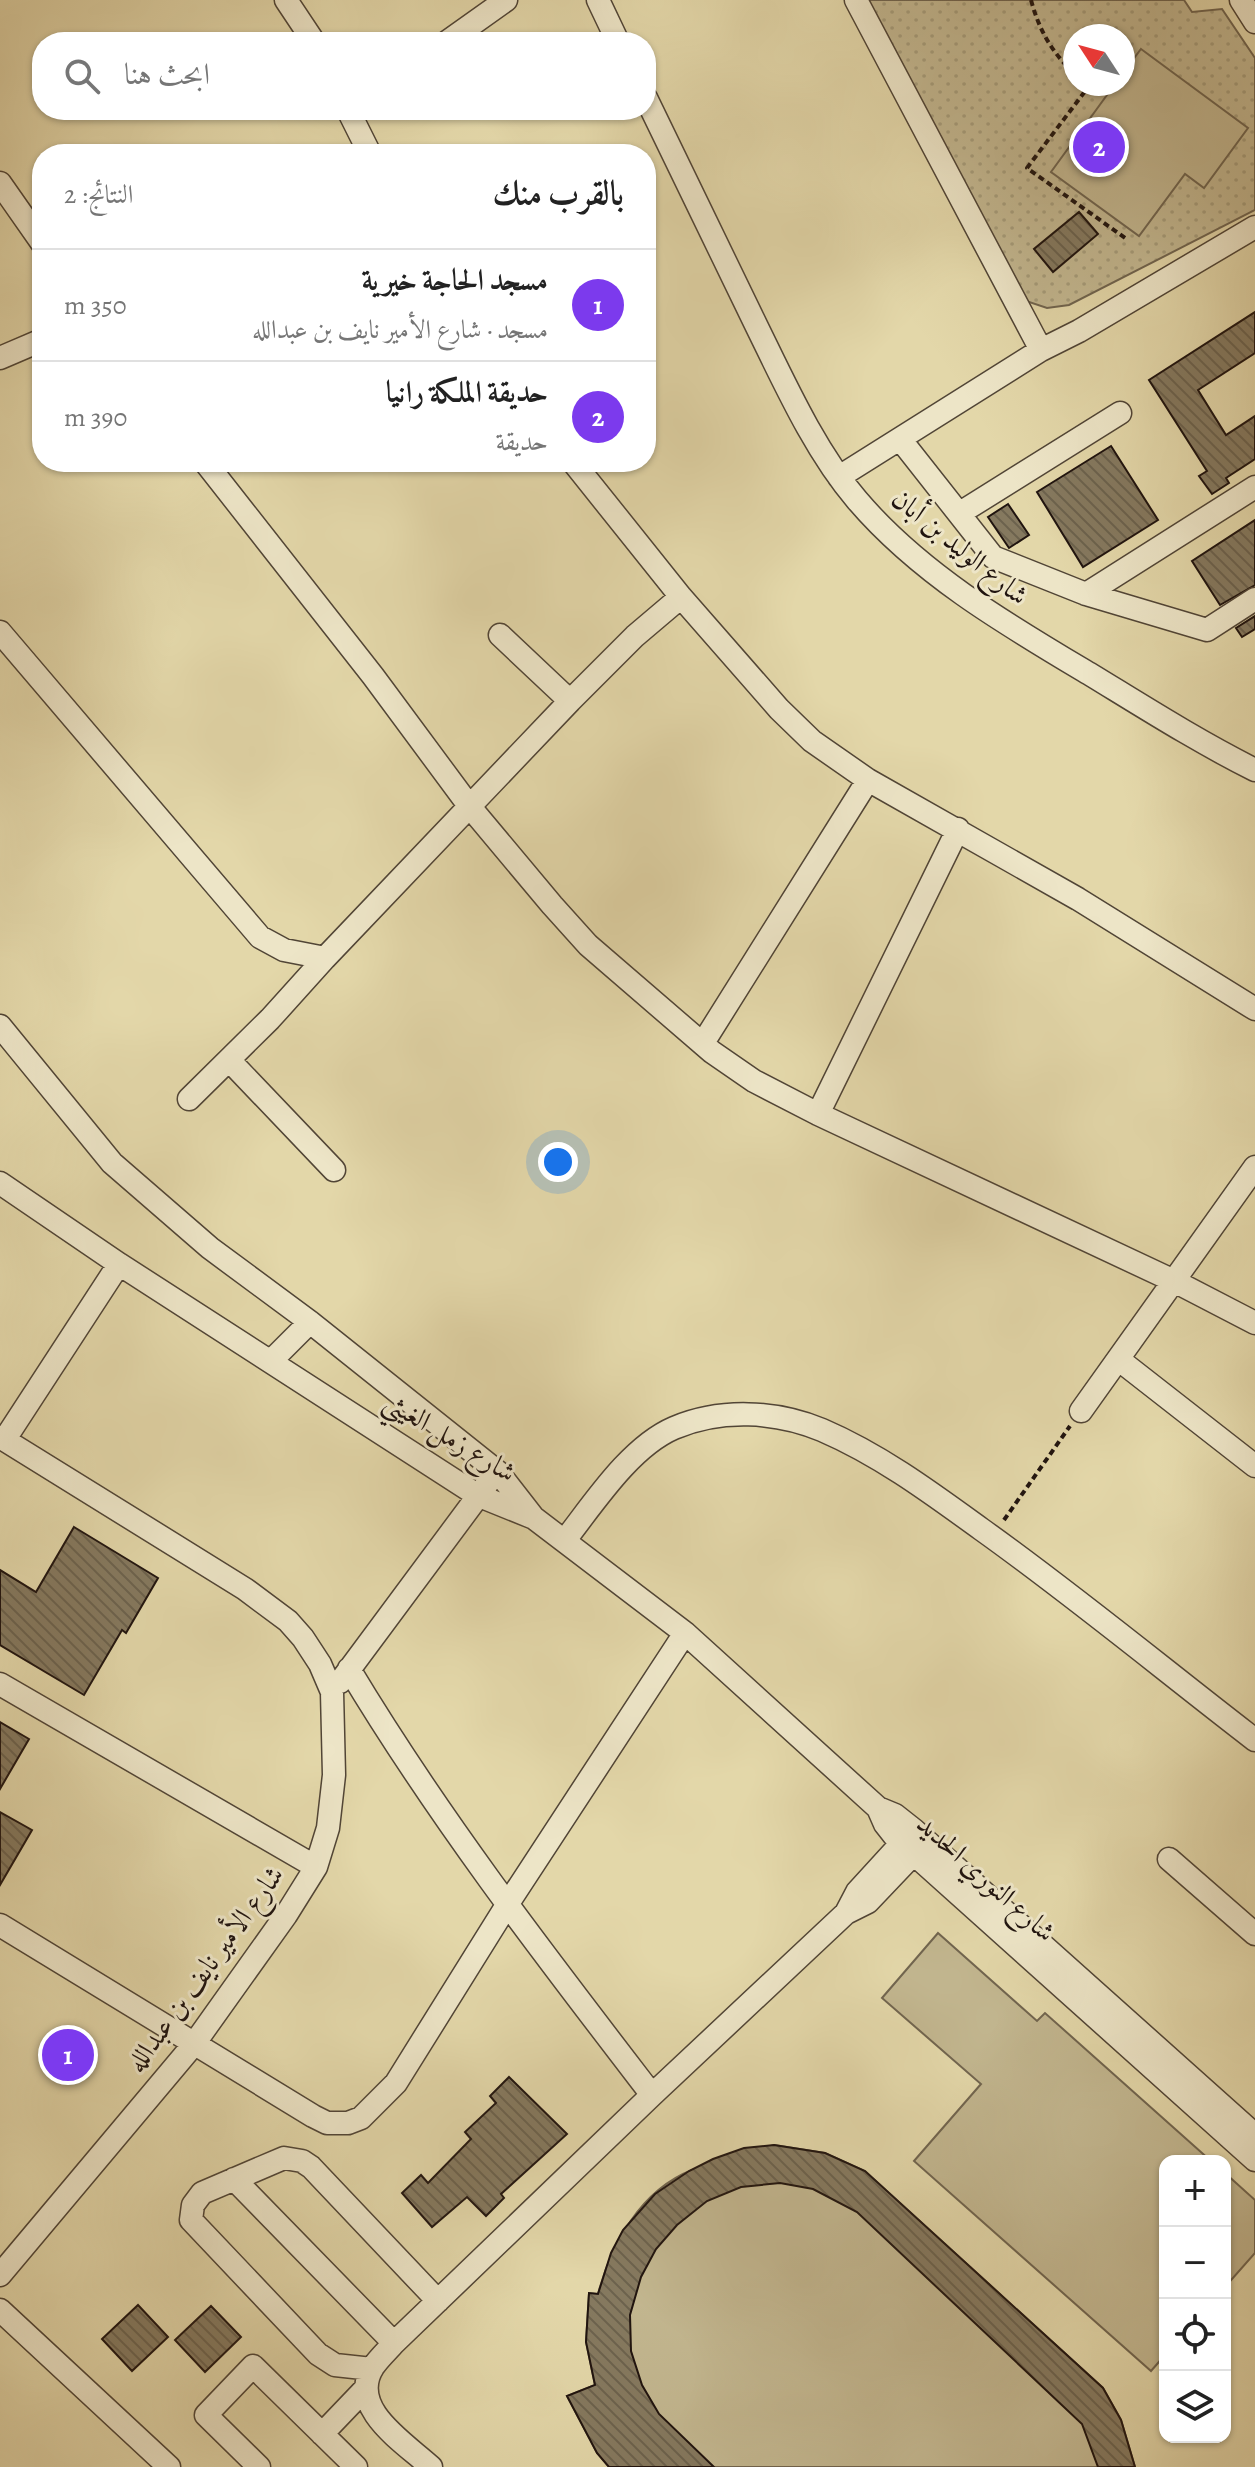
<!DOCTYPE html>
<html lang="ar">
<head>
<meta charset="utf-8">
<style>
  :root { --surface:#fff; --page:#f2f2f2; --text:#222; --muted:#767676; --line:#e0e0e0; --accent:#7c3aed }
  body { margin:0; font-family:Alegreya,Amiri,serif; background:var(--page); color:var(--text); direction:rtl }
  .controls { position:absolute; right:24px; bottom:24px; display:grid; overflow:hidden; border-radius:16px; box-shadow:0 2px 6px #0004 }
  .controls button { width:72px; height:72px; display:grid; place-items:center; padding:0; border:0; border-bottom:2px solid var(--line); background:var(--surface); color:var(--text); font:40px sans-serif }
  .compass { position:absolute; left:1063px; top:24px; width:72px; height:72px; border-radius:50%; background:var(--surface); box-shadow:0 2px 6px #0004; rotate:306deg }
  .you { position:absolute; left:558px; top:1162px; width:28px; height:28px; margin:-20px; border:6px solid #fff; border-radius:50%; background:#1a73e8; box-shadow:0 0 0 12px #1a73e833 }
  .badge { display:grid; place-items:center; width:52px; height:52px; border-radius:50%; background:var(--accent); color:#fff; font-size:26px; font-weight:700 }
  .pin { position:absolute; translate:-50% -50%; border:4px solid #fff; box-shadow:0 2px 8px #0006 }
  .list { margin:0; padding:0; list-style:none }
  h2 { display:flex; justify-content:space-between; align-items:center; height:104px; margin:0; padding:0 32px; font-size:34px }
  h2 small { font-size:26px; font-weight:400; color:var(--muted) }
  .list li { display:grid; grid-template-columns:52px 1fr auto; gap:24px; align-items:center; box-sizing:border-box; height:112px; padding:0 32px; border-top:2px solid var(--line) }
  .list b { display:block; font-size:30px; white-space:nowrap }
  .list p { margin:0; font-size:26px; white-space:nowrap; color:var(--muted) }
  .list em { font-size:26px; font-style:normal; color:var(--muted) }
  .icon { flex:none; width:44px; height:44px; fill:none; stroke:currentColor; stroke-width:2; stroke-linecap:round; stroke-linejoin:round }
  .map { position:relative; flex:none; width:1255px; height:2467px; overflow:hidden; direction:ltr }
  .search { position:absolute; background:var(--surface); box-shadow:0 2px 6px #0004; left:32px; top:32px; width:624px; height:88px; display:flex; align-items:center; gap:20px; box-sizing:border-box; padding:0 28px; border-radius:32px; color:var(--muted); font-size:30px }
  .panel { position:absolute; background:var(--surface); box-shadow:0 2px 6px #0004; left:32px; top:144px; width:624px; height:328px; border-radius:32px; direction:rtl }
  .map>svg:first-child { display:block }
</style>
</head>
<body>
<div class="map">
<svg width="1255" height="2467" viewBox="0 0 1255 2467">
  <defs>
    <pattern id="grass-dots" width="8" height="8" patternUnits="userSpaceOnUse" patternTransform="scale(2)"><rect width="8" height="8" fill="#c2b68f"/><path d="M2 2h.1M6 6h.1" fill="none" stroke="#a69c7a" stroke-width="1.8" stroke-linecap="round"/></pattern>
    <pattern id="building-back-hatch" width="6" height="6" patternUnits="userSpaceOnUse" patternTransform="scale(2)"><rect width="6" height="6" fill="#85795f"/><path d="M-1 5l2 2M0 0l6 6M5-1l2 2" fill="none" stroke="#6c624d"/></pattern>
  </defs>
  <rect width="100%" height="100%" fill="#e3d7a9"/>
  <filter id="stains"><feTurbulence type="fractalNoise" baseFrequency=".0025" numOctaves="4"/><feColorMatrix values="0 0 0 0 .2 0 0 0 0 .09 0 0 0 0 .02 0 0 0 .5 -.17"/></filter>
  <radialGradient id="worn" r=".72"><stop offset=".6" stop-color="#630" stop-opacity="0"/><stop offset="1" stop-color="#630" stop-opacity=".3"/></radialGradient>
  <path fill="url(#grass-dots)" stroke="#71654f" stroke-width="2" fill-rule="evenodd" d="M863,0H1184L1192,12L1222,9L1255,58V210L1069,305L1047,308L1026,301ZM1075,36H1123V84H1075Z"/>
  <path fill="#c2b68f" stroke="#71654f" stroke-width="2" d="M1141,49L1248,128L1204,188L1185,174L1139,236L1051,172L1115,84H1123V73Z
    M938,1933L1037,2021L1045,2013L1211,2161H1165V2355L1151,2371L914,2161L981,2084L882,1998Z
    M774,2145L825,2153L865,2171L1103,2388L1121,2420L1135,2467H609L597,2453L567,2396L595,2385L586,2342L589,2293L598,2294C611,2244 641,2190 692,2170C718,2160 747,2154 774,2145Z
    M1225,2173L1255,2200V2253L1225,2287Z"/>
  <path fill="url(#building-back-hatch)" stroke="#20140f" stroke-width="2" d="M1079,212L1098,234L1053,272L1034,249Z
    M1255,312V353L1198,390L1226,435L1255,416V459L1226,478L1229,483L1212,494L1199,476L1207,471L1149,380Z
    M1111,446L1158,520L1083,567L1037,492Z
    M1008,504L1029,535L1009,548L988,517Z
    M1255,520V585L1220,605L1192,561Z
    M1255,616V629L1242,637L1236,628Z
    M74,1527L158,1578L126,1633L122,1630L84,1695L0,1645V1570L36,1592Z
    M0,1722L29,1739L0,1789Z
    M0,1812L32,1830L0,1885Z
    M509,2077L567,2134L501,2194L504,2198L486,2216L467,2197L432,2227L402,2193L421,2175L428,2183L471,2139L465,2132L496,2103L490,2096Z
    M774,2145L825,2153L865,2171L1103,2388L1121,2420L1135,2467H1098L1082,2424L857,2212L813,2189L780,2183L741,2187L707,2201L677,2225L656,2249L641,2277L630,2315L631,2351L642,2385L659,2414L714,2467H609L597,2453L567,2396L595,2385L586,2342L589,2293L598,2294L611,2253L623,2230L655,2194L689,2171L713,2159L744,2148Z
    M138,2305L168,2337L132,2371L102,2339Z
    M211,2306L241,2337L205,2372L175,2340Z"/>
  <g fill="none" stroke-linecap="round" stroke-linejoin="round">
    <g stroke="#514536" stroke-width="25">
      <path id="minor" d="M286,0L314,42
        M598,0L618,42
        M856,0L1041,350
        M1241,0L1255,22
        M447,42L506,0
        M646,98C683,174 720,251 757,327C785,384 815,451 857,500C921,575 1009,626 1093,676C1147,709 1199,742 1255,770
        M348,110L370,154
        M0,183L42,243
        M0,358L42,340
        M900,439L993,557L1086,594L1207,630L1255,599
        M205,462L373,676L470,807L552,905L588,945L712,1052L754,1081L818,1114L1174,1281L1255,1323
        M573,462L681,597L779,709L812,741L868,780L1078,899L1255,1009
        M839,477L1041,350L1079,331L1255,227
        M960,513L1120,413
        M1086,594L1255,487
        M0,632L260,937L284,950L325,958L570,701L635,636L681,597
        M500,635L570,701
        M0,1026L112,1163L210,1248L310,1322L498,1472L533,1517
        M703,1043L868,780
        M229,1060L334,1170
        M189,1099L270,1019L325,958
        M818,1114L958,829
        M0,1183L119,1264L477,1495L534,1518L685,1633L878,1808L895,1815L914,1830L1255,2135
        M1118,1359L1255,1466
        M271,1361L310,1322
        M1081,1411L1255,1167
        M0,1437L245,1589L288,1621L303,1638L320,1664L332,1692L334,1775L328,1828L316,1867L286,1915L194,2044L0,2275
        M5,1439L119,1264
        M565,1540C594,1503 630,1447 674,1428C721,1408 776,1411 822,1430C880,1455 930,1492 981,1529C1075,1596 1164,1670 1255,1740
        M349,1669C439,1819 546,1957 652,2095
        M340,1682L487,1484
        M0,1684L316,1867
        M878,1808L885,1824L896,1838L1255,2160
        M1169,1859L1255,1934
        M846,1913L857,1892L910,1834
        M0,1925L313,2116L327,2123H348L361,2118L396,2083L507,1905L685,1633
        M234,2179L394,2343
        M0,2310L169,2467
        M372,2369L335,2365L318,2354L191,2220L193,2205L202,2193L284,2158L302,2161L311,2167L438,2301
        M322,2434L366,2388
        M259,2467L206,2415L253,2366L356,2467
        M431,2467C405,2443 347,2408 373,2367C379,2358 387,2351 394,2343L652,2095L846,1913L868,1902L926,1841"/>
    </g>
    <path stroke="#20140f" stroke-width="4" stroke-dasharray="6 4" stroke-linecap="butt" d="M1031,0C1039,30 1052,53 1075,74
      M1087,84L1089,86L1027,168L1128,240
      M1004,1520L1070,1426"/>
    <use href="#minor" stroke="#ede5c7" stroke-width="22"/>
  </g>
  <g text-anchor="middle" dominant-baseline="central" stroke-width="6" stroke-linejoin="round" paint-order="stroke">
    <g font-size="28" fill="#20140f" stroke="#ede5c7">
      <text transform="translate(960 547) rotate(39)">شارع الوليد بن أبان</text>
      <text transform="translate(450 1437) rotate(31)">شارع زمل الغيثي</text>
      <text transform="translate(986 1878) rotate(42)">شارع النوري الحديد</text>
      <text transform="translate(205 1969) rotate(-54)">شارع الأمير نايف بن عبدالله</text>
    </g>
  </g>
  <rect width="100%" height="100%" filter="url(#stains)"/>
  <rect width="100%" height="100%" fill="url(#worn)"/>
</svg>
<div class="controls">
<button>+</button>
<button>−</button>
<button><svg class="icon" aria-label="locate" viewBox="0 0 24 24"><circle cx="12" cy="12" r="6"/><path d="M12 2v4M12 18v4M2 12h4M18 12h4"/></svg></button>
<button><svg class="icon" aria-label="layers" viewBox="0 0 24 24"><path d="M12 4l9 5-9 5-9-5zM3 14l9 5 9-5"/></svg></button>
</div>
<svg class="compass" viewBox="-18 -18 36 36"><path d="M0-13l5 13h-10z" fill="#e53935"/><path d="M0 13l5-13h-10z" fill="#767676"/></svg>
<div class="you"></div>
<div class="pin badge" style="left:68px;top:2055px">1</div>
<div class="pin badge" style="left:1099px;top:147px">2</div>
<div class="search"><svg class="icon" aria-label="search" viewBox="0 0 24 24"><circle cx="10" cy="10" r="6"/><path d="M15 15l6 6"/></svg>ابحث هنا</div>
<section class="panel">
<h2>بالقرب منك<small>النتائج: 2</small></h2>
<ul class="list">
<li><span class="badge">1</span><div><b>مسجد الحاجة خيرية</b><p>مسجد · شارع الأمير نايف بن عبدالله</p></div><em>350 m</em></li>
<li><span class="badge">2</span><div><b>حديقة الملكة رانيا</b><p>حديقة</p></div><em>390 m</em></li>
</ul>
</section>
</div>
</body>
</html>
